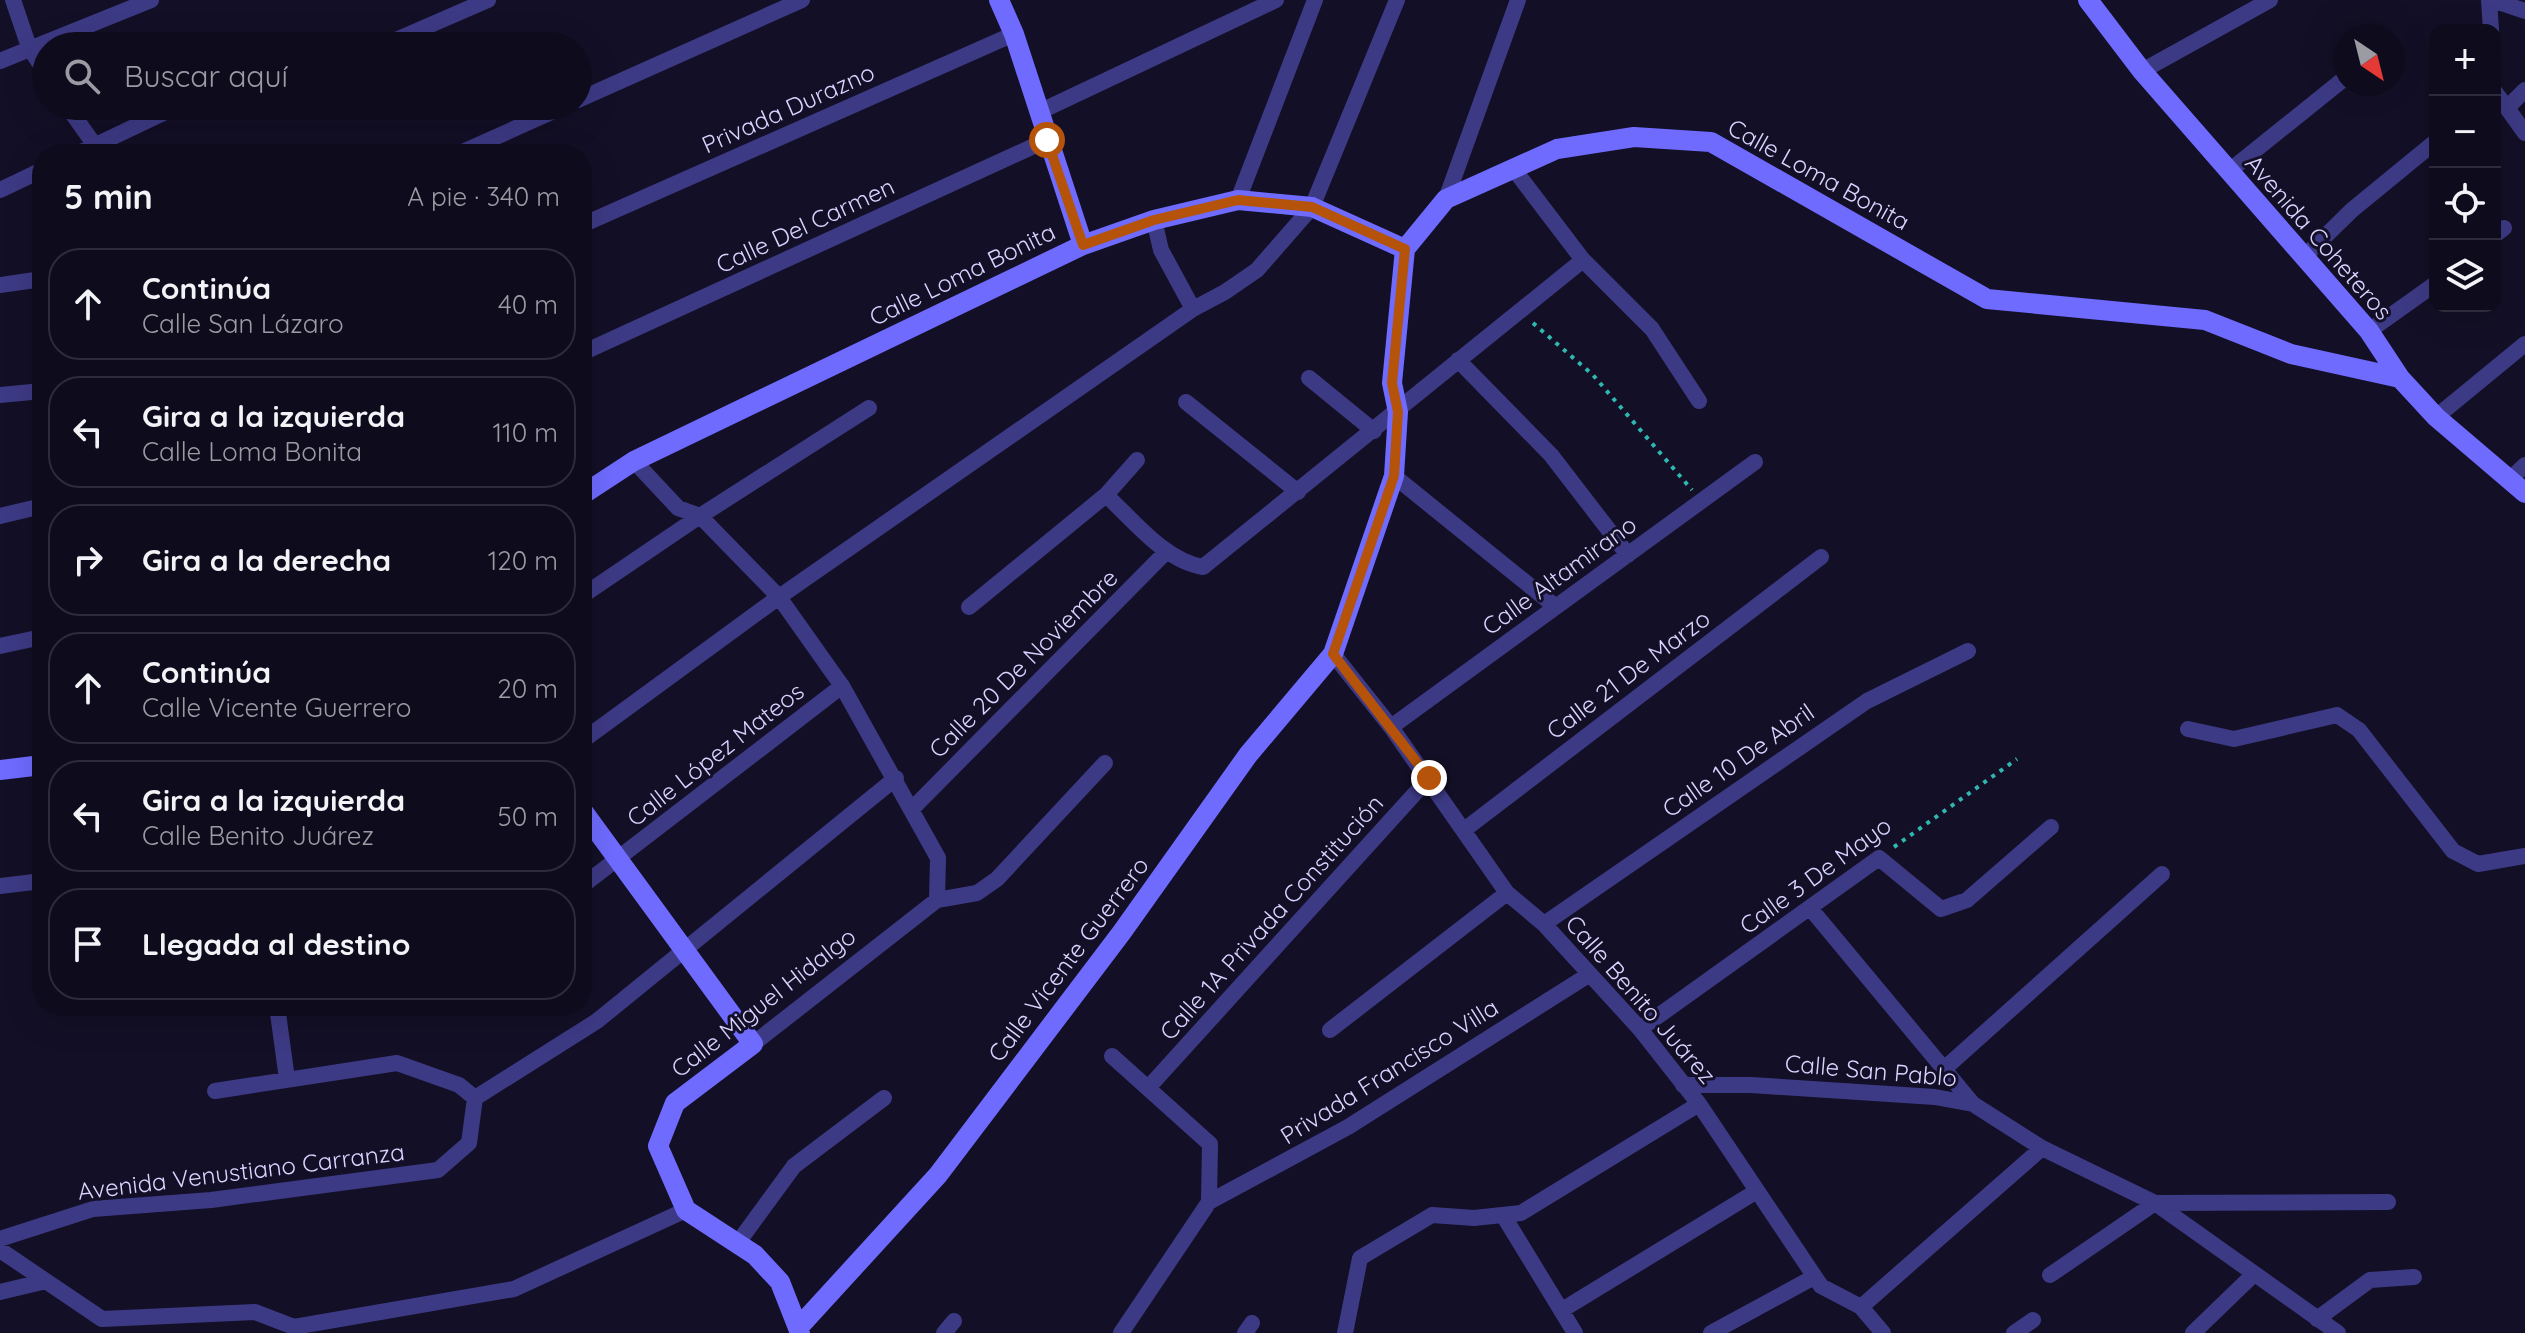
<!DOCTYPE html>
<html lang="es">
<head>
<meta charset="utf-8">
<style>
  :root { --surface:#0e0b1c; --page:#1c1929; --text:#f1f3f6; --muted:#9b9ba3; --line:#2e2b3b }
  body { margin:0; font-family:Quicksand,sans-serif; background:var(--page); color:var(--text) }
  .controls { position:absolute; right:24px; top:24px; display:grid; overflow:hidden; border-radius:16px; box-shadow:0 8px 32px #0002 }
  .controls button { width:72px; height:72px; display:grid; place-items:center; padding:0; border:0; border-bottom:2px solid var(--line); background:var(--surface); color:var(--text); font:40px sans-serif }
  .compass { position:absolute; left:2333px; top:24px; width:72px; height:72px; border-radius:50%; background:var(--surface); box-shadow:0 8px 32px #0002; rotate:145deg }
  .stop { position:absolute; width:24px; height:24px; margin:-18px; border:6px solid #b45309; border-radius:50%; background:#fff }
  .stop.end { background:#b45309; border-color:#fff; box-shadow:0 2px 8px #0008 }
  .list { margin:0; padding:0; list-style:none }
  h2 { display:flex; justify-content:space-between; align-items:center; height:104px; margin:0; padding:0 32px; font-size:34px }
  h2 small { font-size:26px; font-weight:400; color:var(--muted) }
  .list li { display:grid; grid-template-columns:52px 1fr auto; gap:24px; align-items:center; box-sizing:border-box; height:112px; margin:0 16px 16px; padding:0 16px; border:2px solid var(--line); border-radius:32px }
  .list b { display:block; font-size:30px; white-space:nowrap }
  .list p { margin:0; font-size:26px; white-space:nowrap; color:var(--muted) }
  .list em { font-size:26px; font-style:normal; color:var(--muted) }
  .icon { flex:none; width:44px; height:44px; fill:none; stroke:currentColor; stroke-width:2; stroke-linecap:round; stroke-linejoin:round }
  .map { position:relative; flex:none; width:2525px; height:1333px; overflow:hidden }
  .search { position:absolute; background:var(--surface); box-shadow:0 8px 32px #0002; left:32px; top:32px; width:560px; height:88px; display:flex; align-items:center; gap:20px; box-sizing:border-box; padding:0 28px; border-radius:44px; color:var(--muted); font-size:30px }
  .panel { position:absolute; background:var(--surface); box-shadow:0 8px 32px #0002; left:32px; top:144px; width:560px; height:872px; border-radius:32px }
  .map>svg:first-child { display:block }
</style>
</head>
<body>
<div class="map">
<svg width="2525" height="1333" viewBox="0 0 2525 1333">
  <rect width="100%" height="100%" fill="#130f26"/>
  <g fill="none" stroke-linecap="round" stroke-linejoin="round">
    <path stroke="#2fb8b0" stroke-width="4" stroke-dasharray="4 6" stroke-linecap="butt" d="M1533,323L1593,375L1692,490
      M1894,847L2017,759"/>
    <path stroke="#3d3a85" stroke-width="16" d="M13,0L29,47L46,73
      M2489,0L2491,30
      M2492,0L2525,11
      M382,46L488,0
      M0,61L151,0
      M2142,71L2270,0
      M2525,90L2507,108L2525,133
      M2495,92L2507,108
      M578,100L802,0
      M67,106L101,154
      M1039,112L1276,0
      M77,154L178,106
      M458,154L565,106
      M1513,168L1583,260L1652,329L1699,401
      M2228,172L2345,78
      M0,190L42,170
      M1446,199L1518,0
      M1238,200L1315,0
      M1154,220L1161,250L1193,309
      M582,225L1014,34
      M2495,235L2504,228
      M2304,257L2352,210L2435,142
      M0,285L42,279
      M2369,331L2435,284
      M582,353L1047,140
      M1458,360L1551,455L1628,555
      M1309,378L1374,431
      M0,395L42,391
      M1186,402L1298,492
      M2436,417L2525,344
      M634,461L678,508L700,516L779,597L842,686L938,858L937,900
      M1394,476L1556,607
      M2509,480L2525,465
      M1106,495C1133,520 1165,561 1203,567L1583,260
      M0,516L42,506
      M582,596L700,516L869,408
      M969,607L1106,495L1137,460
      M0,646L42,637
      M1333,654L1391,727L1507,893L1544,924L1640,1029L1699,1104L1821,1286L1861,1307L1883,1333
      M1391,727L1755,462
      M2188,729L2234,739L2337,715L2359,730L2453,851L2478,864L2525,856
      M582,741L779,597L1193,309L1225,292L1257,270L1312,207L1397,0
      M912,809L1167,551
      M1464,830L1821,557
      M0,886L42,881
      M582,886L842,686
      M937,900L977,893L997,879L1105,763
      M1810,908L1973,1104
      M1544,924L1867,701L1968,651
      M277,1006L287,1079
      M1640,1029L1879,858L1941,909L1967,900L2051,827
      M1330,1030L1507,893
      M753,1044L937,900
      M1112,1056L1210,1144L1209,1202L1121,1333
      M1944,1069L2162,874
      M1683,1085H1751L1935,1097L1973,1104L2042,1148L2155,1203L2338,1333
      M1148,1088L1429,778
      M215,1091L397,1063L459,1085L475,1098
      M1209,1202L1348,1127L1590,974
      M1503,1215L1575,1333
      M0,1239L93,1209L211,1200L438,1170L469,1143L475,1098L597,1021L896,778
      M737,1244L794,1166L884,1098
      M0,1250L102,1319L255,1312L294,1327
      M2050,1275L2155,1203L2388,1202
      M0,1292L46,1281
      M1861,1307L2042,1148
      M1562,1310L1757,1191
      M2317,1319L2370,1280L2414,1277
      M294,1327L514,1289L686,1210
      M944,1333L954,1321
      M1245,1333L1252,1323
      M1345,1333L1360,1258L1432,1215L1474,1218L1521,1213L1699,1104
      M1711,1333L1814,1277
      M2014,1333L2033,1320
      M2193,1333L2253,1275"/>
    <path stroke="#6f6bff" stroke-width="20" d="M999,0L1014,34L1083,245
      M2088,0L2142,71L2369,331L2400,378L2436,417L2525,493
      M1405,249L1446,199L1557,149L1634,137L1711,142L1987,299L2205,320L2291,354L2400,378
      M582,495L634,461L1083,245L1154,220L1238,200L1312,207L1405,249
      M0,770L42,765
      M582,810L753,1044L675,1103L658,1146L686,1210L755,1255L780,1282L800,1333
      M798,1328L938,1175L1122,932L1248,755L1333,654L1394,476L1398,412L1392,383L1405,249"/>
  </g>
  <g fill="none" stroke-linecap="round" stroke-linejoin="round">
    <path stroke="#b45309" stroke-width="10" d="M1047,140L1083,245L1154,220L1238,200L1312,207L1405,249L1392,383L1398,412L1394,476L1333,654L1429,778"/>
  </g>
  <g text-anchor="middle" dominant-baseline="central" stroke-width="6" stroke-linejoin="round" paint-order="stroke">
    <g font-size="24" fill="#d9d4ff" stroke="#130f26">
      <text transform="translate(788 108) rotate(-24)">Privada Durazno</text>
      <text transform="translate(1819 174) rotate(29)">Calle Loma Bonita</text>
      <text transform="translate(805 225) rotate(-25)">Calle Del Carmen</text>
      <text transform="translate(2319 237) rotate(49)">Avenida Coheteros</text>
      <text transform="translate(962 274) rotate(-26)">Calle Loma Bonita</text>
      <text transform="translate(1559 575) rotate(-36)">Calle Altamirano</text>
      <text transform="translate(1023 663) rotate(-45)">Calle 20 De Noviembre</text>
      <text transform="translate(1628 674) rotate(-37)">Calle 21 De Marzo</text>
      <text transform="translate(715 754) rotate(-38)">Calle López Mateos</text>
      <text transform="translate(1738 760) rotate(-35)">Calle 10 De Abril</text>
      <text transform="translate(1815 875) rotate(-36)">Calle 3 De Mayo</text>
      <text transform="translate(1271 917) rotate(-48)">Calle 1A Privada Constitución</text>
      <text transform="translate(1068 959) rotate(-53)">Calle Vicente Guerrero</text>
      <text transform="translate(1641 999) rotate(49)">Calle Benito Juárez</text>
      <text transform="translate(763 1002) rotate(-38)">Calle Miguel Hidalgo</text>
      <text transform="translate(1871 1070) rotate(5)">Calle San Pablo</text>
      <text transform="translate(1389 1071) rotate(-32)">Privada Francisco Villa</text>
      <text transform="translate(241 1171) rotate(-7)">Avenida Venustiano Carranza</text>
    </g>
  </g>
</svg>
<div class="controls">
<button>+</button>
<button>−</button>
<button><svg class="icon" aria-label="locate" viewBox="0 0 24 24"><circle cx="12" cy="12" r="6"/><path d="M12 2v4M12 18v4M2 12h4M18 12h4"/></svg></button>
<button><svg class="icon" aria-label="layers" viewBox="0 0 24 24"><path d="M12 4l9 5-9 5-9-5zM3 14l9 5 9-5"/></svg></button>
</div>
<svg class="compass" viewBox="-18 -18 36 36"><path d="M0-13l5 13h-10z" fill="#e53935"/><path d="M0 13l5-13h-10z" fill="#9b9ba3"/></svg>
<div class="stop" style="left:1047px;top:140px"></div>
<div class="stop end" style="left:1429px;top:778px"></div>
<div class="search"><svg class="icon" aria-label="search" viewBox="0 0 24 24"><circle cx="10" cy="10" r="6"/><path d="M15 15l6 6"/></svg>Buscar aquí</div>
<section class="panel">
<h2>5 min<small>A pie · 340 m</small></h2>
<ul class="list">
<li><svg class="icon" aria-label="ahead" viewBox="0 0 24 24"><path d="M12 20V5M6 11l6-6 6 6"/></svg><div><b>Continúa</b><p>Calle San Lázaro</p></div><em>40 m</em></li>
<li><svg class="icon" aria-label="left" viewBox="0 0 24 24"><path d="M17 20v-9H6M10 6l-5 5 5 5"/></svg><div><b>Gira a la izquierda</b><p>Calle Loma Bonita</p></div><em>110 m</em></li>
<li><svg class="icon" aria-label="right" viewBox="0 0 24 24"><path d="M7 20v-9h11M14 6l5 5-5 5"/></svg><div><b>Gira a la derecha</b></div><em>120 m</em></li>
<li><svg class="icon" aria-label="ahead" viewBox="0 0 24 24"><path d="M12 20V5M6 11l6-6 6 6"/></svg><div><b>Continúa</b><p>Calle Vicente Guerrero</p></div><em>20 m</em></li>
<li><svg class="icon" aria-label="left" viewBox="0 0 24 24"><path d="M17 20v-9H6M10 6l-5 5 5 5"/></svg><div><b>Gira a la izquierda</b><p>Calle Benito Juárez</p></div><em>50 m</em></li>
<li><svg class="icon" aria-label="arrive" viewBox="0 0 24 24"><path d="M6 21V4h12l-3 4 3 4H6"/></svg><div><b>Llegada al destino</b></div></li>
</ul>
</section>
</div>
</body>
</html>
